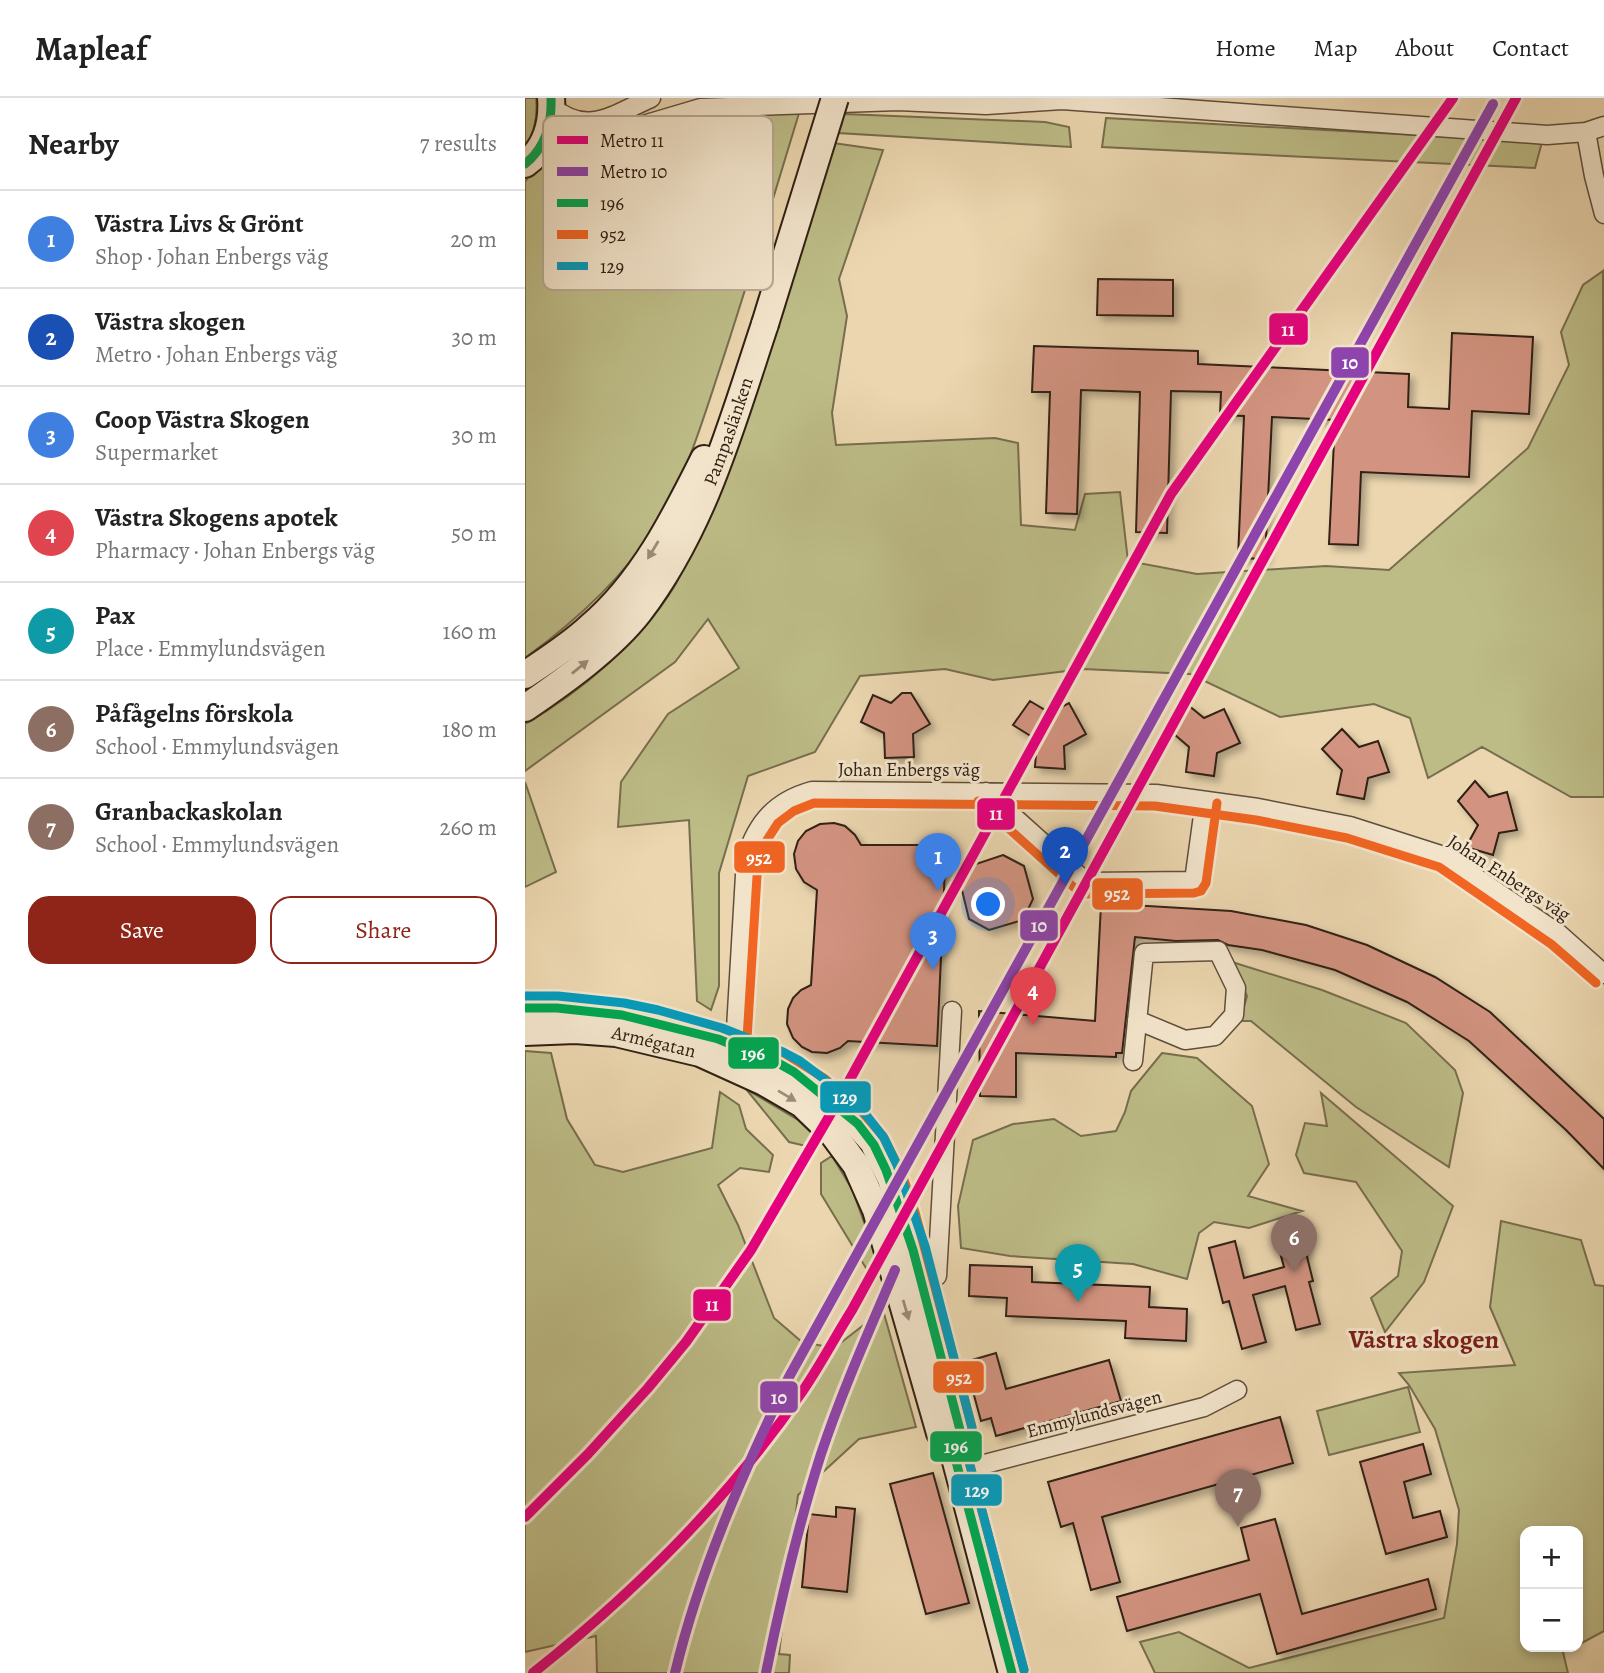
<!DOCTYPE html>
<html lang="en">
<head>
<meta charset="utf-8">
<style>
  :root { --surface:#fff; --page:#f2f2f2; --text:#222; --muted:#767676; --line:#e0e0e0; --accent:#8f2418 }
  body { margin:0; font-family:Alegreya,serif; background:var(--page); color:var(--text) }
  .controls { position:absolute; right:21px; bottom:21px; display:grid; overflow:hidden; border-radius:14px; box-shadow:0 4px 10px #0003 }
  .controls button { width:63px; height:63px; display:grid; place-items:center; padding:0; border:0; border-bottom:2px solid var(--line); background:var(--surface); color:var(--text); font:35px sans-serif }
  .you { position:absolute; left:464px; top:807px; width:24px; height:24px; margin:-18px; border:5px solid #fff; border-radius:50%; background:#1a73e8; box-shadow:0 0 0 10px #1a73e833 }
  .badge { display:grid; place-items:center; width:46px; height:46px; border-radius:50%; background:var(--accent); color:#fff; font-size:23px; font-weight:700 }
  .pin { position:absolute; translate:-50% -58px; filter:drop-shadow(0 2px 4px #0008) }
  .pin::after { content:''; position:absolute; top:37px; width:24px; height:21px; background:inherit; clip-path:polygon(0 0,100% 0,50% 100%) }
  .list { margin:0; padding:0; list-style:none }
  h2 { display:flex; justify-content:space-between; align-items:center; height:91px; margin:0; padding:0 28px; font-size:30px }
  h2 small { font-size:23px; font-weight:400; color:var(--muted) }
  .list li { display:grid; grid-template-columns:46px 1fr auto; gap:21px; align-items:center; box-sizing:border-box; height:98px; padding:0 28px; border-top:2px solid var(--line) }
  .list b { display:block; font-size:26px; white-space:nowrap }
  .list p { margin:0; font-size:23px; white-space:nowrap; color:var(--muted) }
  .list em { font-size:23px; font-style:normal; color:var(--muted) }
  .actions { display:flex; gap:14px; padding:21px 28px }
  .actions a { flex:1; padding:16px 0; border:2px solid var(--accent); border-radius:21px; text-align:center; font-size:24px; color:var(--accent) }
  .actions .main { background:var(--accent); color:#fff }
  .map { position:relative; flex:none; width:1079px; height:1575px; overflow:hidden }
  header { display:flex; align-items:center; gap:42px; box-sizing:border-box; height:98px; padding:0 35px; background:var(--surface); border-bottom:2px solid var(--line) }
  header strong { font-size:33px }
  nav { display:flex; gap:38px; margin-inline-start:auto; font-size:24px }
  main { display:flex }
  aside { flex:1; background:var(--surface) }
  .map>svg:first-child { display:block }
</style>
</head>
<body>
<header>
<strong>Mapleaf</strong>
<nav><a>Home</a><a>Map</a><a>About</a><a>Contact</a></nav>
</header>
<main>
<aside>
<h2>Nearby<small>7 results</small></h2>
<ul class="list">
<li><span class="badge" style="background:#3f7fe0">1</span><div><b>Västra Livs &amp; Grönt</b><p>Shop · Johan Enbergs väg</p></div><em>20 m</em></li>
<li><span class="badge" style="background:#1a4fb4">2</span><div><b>Västra skogen</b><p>Metro · Johan Enbergs väg</p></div><em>30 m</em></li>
<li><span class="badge" style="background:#3f7fe0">3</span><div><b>Coop Västra Skogen</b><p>Supermarket</p></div><em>30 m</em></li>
<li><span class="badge" style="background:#e0444e">4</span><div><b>Västra Skogens apotek</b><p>Pharmacy · Johan Enbergs väg</p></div><em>50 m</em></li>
<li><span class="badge" style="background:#0f9aa8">5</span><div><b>Pax</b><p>Place · Emmylundsvägen</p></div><em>160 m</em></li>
<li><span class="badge" style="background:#8d6e63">6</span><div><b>Påfågelns förskola</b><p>School · Emmylundsvägen</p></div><em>180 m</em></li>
<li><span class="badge" style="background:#8d6e63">7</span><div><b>Granbackaskolan</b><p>School · Emmylundsvägen</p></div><em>260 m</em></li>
</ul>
<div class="actions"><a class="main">Save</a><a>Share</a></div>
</aside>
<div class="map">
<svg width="1079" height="1575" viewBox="0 0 1079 1575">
  <defs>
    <filter id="shadow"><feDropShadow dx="5" dy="5" stdDeviation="3.5" flood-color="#0004"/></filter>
  </defs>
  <rect width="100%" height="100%" fill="#ebd6af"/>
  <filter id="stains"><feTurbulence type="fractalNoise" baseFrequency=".00286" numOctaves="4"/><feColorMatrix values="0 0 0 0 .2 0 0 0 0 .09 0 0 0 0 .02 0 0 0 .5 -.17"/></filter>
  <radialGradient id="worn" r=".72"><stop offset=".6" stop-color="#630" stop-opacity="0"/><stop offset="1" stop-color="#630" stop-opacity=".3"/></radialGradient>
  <path fill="#bdbc87" stroke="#776e4e" stroke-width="2" d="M0,0H11C13,19 10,34 0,50Z
    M275,12C249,97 224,182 196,267C177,324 161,382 127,433C95,484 48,525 0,560V84C10,66 34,55 55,54C65,53 76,55 87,52C107,45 125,32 146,25C187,11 232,14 275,12Z
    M319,16L520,24L544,29L546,49L313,35Z
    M581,20L1017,44L1010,70L577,49Z
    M308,45L358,52L314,181L322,218L307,315L311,347L470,340L493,345L496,427L550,432L560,396L595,394L603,463L672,476L801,468L864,472L1003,350L1044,267L1036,234L1058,187L1078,173L1079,699H1046L957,649L903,680L885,620L849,606L755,619L665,576L558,571L468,582L420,571L335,578L290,654L223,678L194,775V888L186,912L172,903L164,722L93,729L96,684L143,616L214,570L183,521L150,564L0,673V626C55,595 116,543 149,489C157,475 164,460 171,446Z
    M0,684L31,774L0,789Z
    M707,864L797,892L881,925L930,972L938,995L924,1069L831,1009L726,923H715L722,898Z
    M0,953L26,955L42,1021L70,1067L98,1074L187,1050L195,994L214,1007L221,1031L248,1057L244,1074L215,1070L193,1087L213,1127L249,1220L277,1244L309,1250L358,1212L391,1329L334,1341L273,1397L254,1556L265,1557L264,1575H72L71,1538L0,1554Z
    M637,955L672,960L727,1008L744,1066L723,1098L777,1113L724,1130L689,1124L674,1135L662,1181L608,1166L485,1158L436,1150L433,1108L448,1042L488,1026L529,1021L556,1038L591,1033L600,1014L606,993Z
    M221,991L273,1022L292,1040L281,1048L264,1044Z
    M796,995L928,1108L899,1184L860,1234L846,1200L873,1178L877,1153L831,1084L779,1075L771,1057L780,1025L802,1028Z
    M307,1058L327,1091L356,1171L344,1175L296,1096V1065Z
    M976,1123L1056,1142L1070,1187L1079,1188V1533L1053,1547V1433H1000V1549H1049L1038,1554L1043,1575H630L615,1544L654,1534L724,1570L919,1520L932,1446L934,1412L910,1331L884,1287L874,1275L990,1267L965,1209Z
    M883,1289L895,1334L804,1357L792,1313Z"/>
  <path fill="#d29380" stroke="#312014" stroke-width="2" filter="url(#shadow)" d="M573,181L648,182V218L572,217Z
    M927,235L1008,239L1004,316L947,313L944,379L836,374L833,447L804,446L810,322L747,319L740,461L713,460L719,318L695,317L696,294L646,293L642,435L611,434L615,294L556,292L552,416L521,415L525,294H507L509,248L673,253V266L884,276L883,309L924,311Z
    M377,595H386L405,626L388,636L389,659L360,660L359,635L336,624L348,597L366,605Z
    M505,603L525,615L544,605L561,636L539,648L540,671L510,669L512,642L488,627Z
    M663,607L679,620L699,611L715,645L692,655L689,678L661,674L664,649L643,631Z
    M817,631L834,649L853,643L864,674L843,680L839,701L812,696L817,672L797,651Z
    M950,683L964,699L982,694L992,732L974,735L968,757L941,749L953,727L933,703Z
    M309,725L320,728L330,737L336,747H421L412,948L323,943L315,950L302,955L287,954L277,949L268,940L262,926L263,911L268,900L276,892L286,887L292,792L279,784L271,771L269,756L273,743L281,733L295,726Z
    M478,757L499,768L508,801L498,822L464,832L444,821L436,788L445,768Z
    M576,807L607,810V807L706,813L781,827L842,847L910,879L965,914L1079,1021V1071L1041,1032L944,943L882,904L810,872L737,852L703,847L693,842L651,843L610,839L597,955H591V959L491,955V999L455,998L454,913L570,923Z
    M775,1130L788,1183L784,1184L795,1226L771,1232L760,1188L728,1197L741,1244L717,1251L704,1203L698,1205L684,1150L710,1143L719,1180L759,1169L750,1136Z
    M445,1167L507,1169V1184L625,1189L624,1209L662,1211L661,1243L600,1240L601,1223L481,1218L482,1200L444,1198Z
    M471,1255L481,1291L584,1262L596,1303L471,1338L466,1320L456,1323L440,1264Z
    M755,1319L768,1365L577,1419L595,1484L566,1492L548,1425L536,1429L523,1384Z
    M898,1346L906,1376L879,1384L888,1420L915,1413L922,1439L861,1456L835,1364Z
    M408,1375L444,1505L401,1516L365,1386Z
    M311,1409L330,1411L322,1494L277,1489L284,1416L311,1419Z
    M750,1421L777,1516L903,1481L911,1511L752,1556L735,1496L602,1533L592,1499L724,1462L716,1430Z"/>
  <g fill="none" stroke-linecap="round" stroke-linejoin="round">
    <g stroke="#604e3b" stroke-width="21">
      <path id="street" d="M27,9C63,39 89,16 126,0
        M1061,34L1069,78L1079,116
        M10,59L51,48L76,45L115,28L176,10L373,3L461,7L537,2L1022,37L1061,34L1079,28
        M461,694L561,784L669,783L680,703
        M205,957L211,931L221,760C232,724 251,703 287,693L631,696L733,710L825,728L919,758L1034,836L1079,876
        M608,963L619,855L693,853L711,890L709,917L690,938L660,942L612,922
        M412,1178L427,913
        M433,1373L679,1309L712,1292"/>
    </g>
    <g stroke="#312014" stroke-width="30">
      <g id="secondary">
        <path d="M0,66C21,51 28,25 26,0"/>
        <path d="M0,577C22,562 46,547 65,529C117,485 149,421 179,361"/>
        <path id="s1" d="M0,610C38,584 86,550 114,514C179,429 207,325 240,226"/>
        <path d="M0,910L87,916L174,935L254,966L292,990L322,1015L348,1044L366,1081L397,1182L435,1332L429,1356"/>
        <path id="s2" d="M0,934L50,932L91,935L175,955L239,984L277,1006L308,1036L331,1067L351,1112L415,1335L429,1356L487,1575"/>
      </g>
    </g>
    <use href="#street" stroke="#f2e4cb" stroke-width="18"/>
    <use href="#secondary" stroke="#f2e4cb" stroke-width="26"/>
    <g stroke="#312014" stroke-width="30" stroke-linecap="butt">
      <path id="secondary-bridge" d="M240,226L310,0"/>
    </g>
    <use href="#secondary-bridge" stroke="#f2e4cb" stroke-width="26"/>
    <g stroke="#f2e4cb" stroke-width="14">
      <path id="bus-1" d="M0,66C21,49 27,26 26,0
        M0,910H32L97,917L193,941L253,965L269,974L333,1026L349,1047L361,1072L388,1152L435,1332L429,1356L487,1575"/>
    </g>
    <g stroke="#f2e4cb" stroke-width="14">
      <path id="bus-2" d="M453,703L553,793L561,796L669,795L676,793L681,785L692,705
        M499,1572L442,1356L447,1329L390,1114L377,1076L358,1038L331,1007L299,980L259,955L222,941L233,762L242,742L253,725L269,713L289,705L630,708L731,722L822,740L914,769L1026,846L1071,885"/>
    </g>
    <g stroke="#f2e4cb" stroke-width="14">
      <path id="bus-3" d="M0,898H33L99,905L133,912L197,930L258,954L275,963L307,987L342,1018L359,1040L372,1067L400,1148L447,1330L442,1356L499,1572"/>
    </g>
    <use href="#bus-1" stroke="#00a651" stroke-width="9"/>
    <use href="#bus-2" stroke="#f26522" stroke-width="9"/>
    <use href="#bus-3" stroke="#059bbb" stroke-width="9"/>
    <g stroke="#f2e4cb" stroke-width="16">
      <path id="metro-1" d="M0,1419L63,1356L123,1290L161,1244L226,1152L312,1005L646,396L928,0
        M8,1575C110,1494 203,1402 277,1294C295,1268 310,1239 327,1212L991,0"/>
    </g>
    <g stroke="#f2e4cb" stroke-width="16">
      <path id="metro-2" d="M150,1575C175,1471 218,1375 264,1279L968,6
        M241,1575C256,1501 273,1428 296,1356C317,1293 344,1233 370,1172"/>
    </g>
    <use href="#metro-1" stroke="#e5007d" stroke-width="10"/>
    <use href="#metro-2" stroke="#8e44ad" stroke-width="10"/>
  </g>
  <defs><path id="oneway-solid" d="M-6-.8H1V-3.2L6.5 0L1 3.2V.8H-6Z" transform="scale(1.75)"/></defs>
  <g fill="#9b8c79">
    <use href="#oneway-solid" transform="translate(128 452) rotate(121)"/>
    <use href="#oneway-solid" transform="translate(55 569) rotate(-39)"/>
    <use href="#oneway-solid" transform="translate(262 998) rotate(31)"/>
    <use href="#oneway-solid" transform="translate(381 1212) rotate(74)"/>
  </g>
  <g text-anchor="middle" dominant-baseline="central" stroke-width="6" stroke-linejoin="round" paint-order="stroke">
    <g font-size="19" fill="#312014" stroke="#f2e4cb">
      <text stroke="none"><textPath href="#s1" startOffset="352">Pampaslänken</textPath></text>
      <text x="384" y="672">Johan Enbergs väg</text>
      <text transform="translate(984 780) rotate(33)">Johan Enbergs väg</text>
      <text stroke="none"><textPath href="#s2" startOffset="130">Armégatan</textPath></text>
      <text transform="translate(569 1316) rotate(-15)">Emmylundsvägen</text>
    </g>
    <g font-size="26" font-weight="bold" fill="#7a1f14" stroke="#f2e4cb">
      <text x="899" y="1241">Västra skogen</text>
    </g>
  </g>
  <rect x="18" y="18" width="230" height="174" rx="10" fill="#f2e4cb" stroke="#b8a994" stroke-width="2"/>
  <rect x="32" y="38" width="31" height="8" fill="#e5007d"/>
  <rect x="32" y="69" width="31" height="9" fill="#8e44ad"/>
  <rect x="32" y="101" width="31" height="8" fill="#00a651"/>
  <rect x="32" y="132" width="31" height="9" fill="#f26522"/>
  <rect x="32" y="164" width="31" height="8" fill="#059bbb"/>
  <g font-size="19" fill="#312014">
    <text x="75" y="49">Metro 11</text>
    <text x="75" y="80">Metro 10</text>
    <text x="75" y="112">196</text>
    <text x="75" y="143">952</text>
    <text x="75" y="175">129</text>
  </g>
  <g stroke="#f2e4cb" stroke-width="2.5">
    <rect x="743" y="214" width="41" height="34" rx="7" fill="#e5007d"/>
    <rect x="805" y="248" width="40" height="33" rx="7" fill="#8e44ad"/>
    <rect x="451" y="699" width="40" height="34" rx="7" fill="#e5007d"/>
    <rect x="208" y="742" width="53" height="34" rx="7" fill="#f26522"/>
    <rect x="566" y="779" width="53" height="34" rx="7" fill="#f26522"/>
    <rect x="494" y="811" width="40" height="33" rx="7" fill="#8e44ad"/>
    <rect x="202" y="938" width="53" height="34" rx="7" fill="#00a651"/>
    <rect x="294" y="982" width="53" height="34" rx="7" fill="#059bbb"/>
    <rect x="167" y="1190" width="40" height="34" rx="7" fill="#e5007d"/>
    <rect x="407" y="1262" width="53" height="34" rx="7" fill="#f26522"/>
    <rect x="234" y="1282" width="40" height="34" rx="7" fill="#8e44ad"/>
    <rect x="404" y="1332" width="54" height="33" rx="7" fill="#00a651"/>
    <rect x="425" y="1375" width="53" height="34" rx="7" fill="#059bbb"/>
  </g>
  <g font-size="19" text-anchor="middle" font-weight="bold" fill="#fff">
    <text x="763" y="238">11</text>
    <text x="825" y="271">10</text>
    <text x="471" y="722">11</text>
    <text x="234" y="766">952</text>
    <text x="592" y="802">952</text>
    <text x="514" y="834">10</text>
    <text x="228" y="962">196</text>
    <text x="320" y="1006">129</text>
    <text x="187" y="1213">11</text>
    <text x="434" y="1286">952</text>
    <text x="254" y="1306">10</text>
    <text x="431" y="1355">196</text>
    <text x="452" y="1399">129</text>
  </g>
  <rect width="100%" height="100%" filter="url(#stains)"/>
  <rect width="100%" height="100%" fill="url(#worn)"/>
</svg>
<div class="controls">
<button>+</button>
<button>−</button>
</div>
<div class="you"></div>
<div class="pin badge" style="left:413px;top:793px;background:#3f7fe0">1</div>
<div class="pin badge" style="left:540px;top:787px;background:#1a4fb4">2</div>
<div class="pin badge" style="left:408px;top:872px;background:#3f7fe0">3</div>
<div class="pin badge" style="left:508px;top:927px;background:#e0444e">4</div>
<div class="pin badge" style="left:553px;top:1204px;background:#0f9aa8">5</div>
<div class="pin badge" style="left:769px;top:1174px;background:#8d6e63">6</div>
<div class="pin badge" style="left:713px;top:1429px;background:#8d6e63">7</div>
</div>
</main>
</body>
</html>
